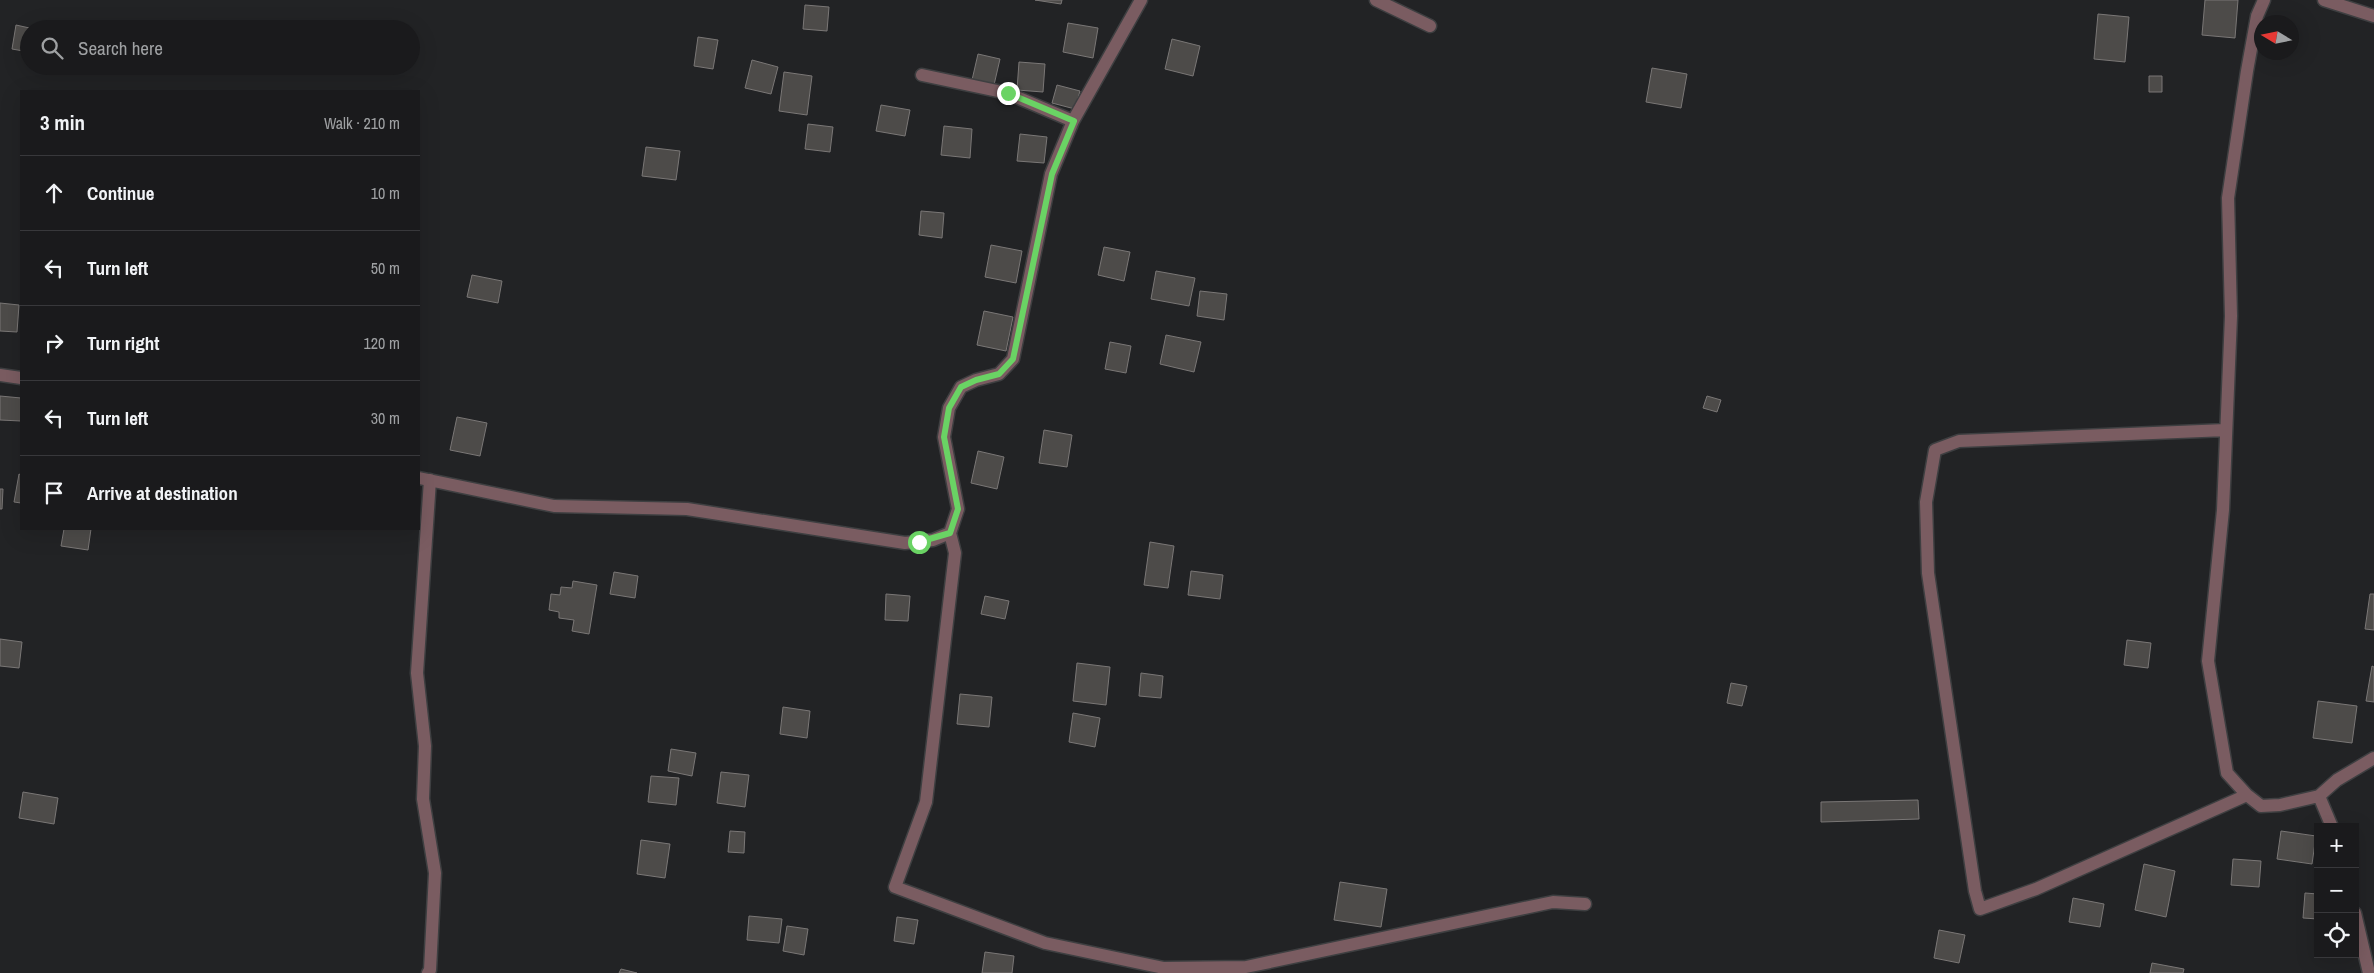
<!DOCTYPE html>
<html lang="en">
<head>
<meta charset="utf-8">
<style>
  :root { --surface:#1a1a1c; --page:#272729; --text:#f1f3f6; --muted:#9fa1a3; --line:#38383b }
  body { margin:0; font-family:"Archivo Narrow",sans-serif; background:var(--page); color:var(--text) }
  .controls { position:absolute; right:15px; bottom:15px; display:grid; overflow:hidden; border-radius:0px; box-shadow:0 5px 20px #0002 }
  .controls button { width:45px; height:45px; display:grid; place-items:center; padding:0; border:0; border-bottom:1px solid var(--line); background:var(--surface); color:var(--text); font:25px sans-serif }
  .compass { position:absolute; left:2254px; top:15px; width:45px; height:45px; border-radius:50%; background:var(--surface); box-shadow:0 5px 20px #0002; rotate:280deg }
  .stop { position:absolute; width:15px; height:15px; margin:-11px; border:4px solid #6ad364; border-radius:50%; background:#fff }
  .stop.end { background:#6ad364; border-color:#fff; box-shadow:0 1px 5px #0008 }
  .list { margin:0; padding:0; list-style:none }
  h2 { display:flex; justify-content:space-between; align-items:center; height:65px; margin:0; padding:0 20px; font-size:21px }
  h2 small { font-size:16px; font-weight:400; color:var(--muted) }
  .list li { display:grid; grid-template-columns:32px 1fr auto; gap:15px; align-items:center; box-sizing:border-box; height:75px; padding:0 20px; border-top:1px solid var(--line) }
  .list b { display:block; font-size:19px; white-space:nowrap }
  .list em { font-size:16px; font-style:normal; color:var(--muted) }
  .icon { flex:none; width:28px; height:28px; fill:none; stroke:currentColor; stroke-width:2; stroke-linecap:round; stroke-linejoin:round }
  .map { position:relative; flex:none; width:2374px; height:973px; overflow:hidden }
  .search { position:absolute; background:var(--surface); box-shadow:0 5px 20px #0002; left:20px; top:20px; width:400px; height:55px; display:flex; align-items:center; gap:12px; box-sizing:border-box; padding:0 18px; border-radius:28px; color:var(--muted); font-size:19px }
  .panel { position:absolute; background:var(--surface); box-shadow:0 5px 20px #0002; left:20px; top:90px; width:400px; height:440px; border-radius:0px }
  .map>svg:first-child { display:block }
</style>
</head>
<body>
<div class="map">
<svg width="2374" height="973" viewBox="0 0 2374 973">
  <rect width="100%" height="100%" fill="#222325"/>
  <path fill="#4d4b49" stroke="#7a7776" d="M1035,0H1062L1061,4Z
    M2205,0H2238L2235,38L2202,35Z
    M805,5L829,7L827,31L803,29Z
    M2098,14L2129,17L2125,62L2094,59Z
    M1068,23L1098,28L1093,58L1063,52Z
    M16,25L34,29H29V52L12,49Z
    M698,37L718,40L713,69L694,66Z
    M1172,39L1200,46L1193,76L1165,69Z
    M978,54L1000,59L994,85L972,80Z
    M752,60L778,67L771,94L745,88Z
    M1019,62L1045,64L1043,92L1017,90Z
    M1652,68L1687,74L1681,108L1646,102Z
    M784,72L812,76L807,115L779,111Z
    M2149,76H2162V92H2149Z
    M1057,85L1080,91L1075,109L1052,103Z
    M881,105L910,110L905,136L876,131Z
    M808,124L833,127L830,152L805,149Z
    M944,126L972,129L970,158L941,155Z
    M1020,134L1047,137L1044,163L1017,161Z
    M646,147L680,151L676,180L642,176Z
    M921,211L944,213L942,238L919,235Z
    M991,245L1022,251L1016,283L985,277Z
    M1104,247L1130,252L1124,281L1098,275Z
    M1156,271L1195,278L1189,306L1151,299Z
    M472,275L502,281L498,303L467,297Z
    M1200,291L1227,294L1224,320L1197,316Z
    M0,303L19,305L17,332L0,331Z
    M984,311L1013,317L1006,351L977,345Z
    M1166,335L1201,342L1194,372L1160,364Z
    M1110,342L1131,346L1126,373L1105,369Z
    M0,396L21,398V421L0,420Z
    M1707,396L1721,400L1717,412L1703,408Z
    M457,417L487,423L480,456L450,450Z
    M1044,430L1072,435L1067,467L1039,463Z
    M978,451L1004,457L997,489L971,483Z
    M19,474L21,475V503L14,502Z
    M0,489H3L2,509H0Z
    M64,529H91L88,550L61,546Z
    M1150,542L1174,546L1168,588L1144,585Z
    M1191,571L1223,575L1220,599L1188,595Z
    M614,572L638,576L635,598L610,594Z
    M573,581L597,585L589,634L572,631L574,620L559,618V612L549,610L551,594L560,595L561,587L572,588Z
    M886,594L910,596L908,621L885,620Z
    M2370,594H2374V630L2365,629Z
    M985,596L1009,601L1005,619L981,614Z
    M0,639L22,642L19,668L0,666Z
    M2127,640L2151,643L2148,668L2124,665Z
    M1077,663L1110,667L1106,705L1073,701Z
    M2372,666L2374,667V702L2366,701Z
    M1141,673L1163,676L1161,698L1139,696Z
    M1731,683L1747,686L1742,706L1727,703Z
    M960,694L992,697L989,727L957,724Z
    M2318,701L2357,706L2352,743L2313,738Z
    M783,707L810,711L807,738L780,734Z
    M1073,713L1100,718L1095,747L1069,742Z
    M671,749L696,753L692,776L668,771Z
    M721,772L749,775L745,807L717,803Z
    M651,776L679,778L676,805L648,802Z
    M23,792L58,798L54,824L19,818Z
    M1918,800L1919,819L1821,822V802Z
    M730,831L745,832L744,853L728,852Z
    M2281,831L2316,836L2312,864L2277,859Z
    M641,840L670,844L665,878L637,874Z
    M2233,859L2261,861L2259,887L2231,885Z
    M2144,864L2175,871L2166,917L2135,910Z
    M1340,882L1387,889L1381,927L1334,920Z
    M2305,893L2318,894V919L2303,918Z
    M2073,898L2104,904L2100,927L2069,922Z
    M749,916L782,919L779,943L747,940Z
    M897,917L918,920L914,944L894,941Z
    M787,926L808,929L804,955L783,951Z
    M1939,930L1965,935L1959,963L1934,958Z
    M985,952L1014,956L1012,973H982Z
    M2152,963L2184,969L2183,973H2150Z
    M621,969L637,973H619Z"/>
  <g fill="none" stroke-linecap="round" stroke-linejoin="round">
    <g stroke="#3e3f41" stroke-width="15">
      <path id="street" d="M1376,0L1430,26
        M2264,0L2257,16L2247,71L2228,198L2231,316L2223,510L2208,661L2227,773L2247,795L2261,806L2280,805L2319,796L2332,827
        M2324,0L2374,16
        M922,75L1007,93L1073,121
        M0,375L21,378
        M2226,430L1959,441L1935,450L1926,502L1928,573L1975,891L1980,909L2036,889L2247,795
        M419,478L554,506L687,509L905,543L933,540L950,533L958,509L944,437L949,408L961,387L976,380L999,374L1013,359L1051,174L1073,121L1141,0
        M950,533L955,553L926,802L895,887L1045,943L1164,968L1246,967L1553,902L1585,904
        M2319,796L2337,780L2374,758
        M2355,913L2369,973
        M428,973L430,970L435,873L423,799L425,746L417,673L430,480"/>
    </g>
    <use href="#street" stroke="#7a5c61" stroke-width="12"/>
  </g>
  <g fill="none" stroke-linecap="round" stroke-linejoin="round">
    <path stroke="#6ad364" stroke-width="6" d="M919,542L950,533L958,509L944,437L949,408L961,387L976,380L999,374L1013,359L1052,174L1074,121L1008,93"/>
  </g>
</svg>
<div class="controls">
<button>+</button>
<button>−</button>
<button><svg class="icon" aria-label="locate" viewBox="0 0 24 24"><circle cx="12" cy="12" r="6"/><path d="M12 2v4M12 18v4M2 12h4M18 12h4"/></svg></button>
</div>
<svg class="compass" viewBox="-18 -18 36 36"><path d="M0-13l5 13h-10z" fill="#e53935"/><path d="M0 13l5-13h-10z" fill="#9fa1a3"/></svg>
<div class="stop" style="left:919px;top:542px"></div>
<div class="stop end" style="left:1008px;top:93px"></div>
<div class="search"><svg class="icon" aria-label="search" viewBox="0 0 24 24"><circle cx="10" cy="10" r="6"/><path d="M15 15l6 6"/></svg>Search here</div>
<section class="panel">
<h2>3 min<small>Walk · 210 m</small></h2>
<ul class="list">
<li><svg class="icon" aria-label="ahead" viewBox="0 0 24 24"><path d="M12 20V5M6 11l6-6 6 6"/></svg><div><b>Continue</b></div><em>10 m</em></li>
<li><svg class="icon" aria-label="left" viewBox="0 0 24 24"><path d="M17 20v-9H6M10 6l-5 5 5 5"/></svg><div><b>Turn left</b></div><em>50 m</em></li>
<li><svg class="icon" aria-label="right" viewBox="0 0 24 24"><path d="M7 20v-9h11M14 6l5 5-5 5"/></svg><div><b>Turn right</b></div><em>120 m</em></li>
<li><svg class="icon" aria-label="left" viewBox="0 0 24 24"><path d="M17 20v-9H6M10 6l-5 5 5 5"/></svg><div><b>Turn left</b></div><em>30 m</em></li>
<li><svg class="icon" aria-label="arrive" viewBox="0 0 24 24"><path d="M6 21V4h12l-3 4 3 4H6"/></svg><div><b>Arrive at destination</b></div></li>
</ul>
</section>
</div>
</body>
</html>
